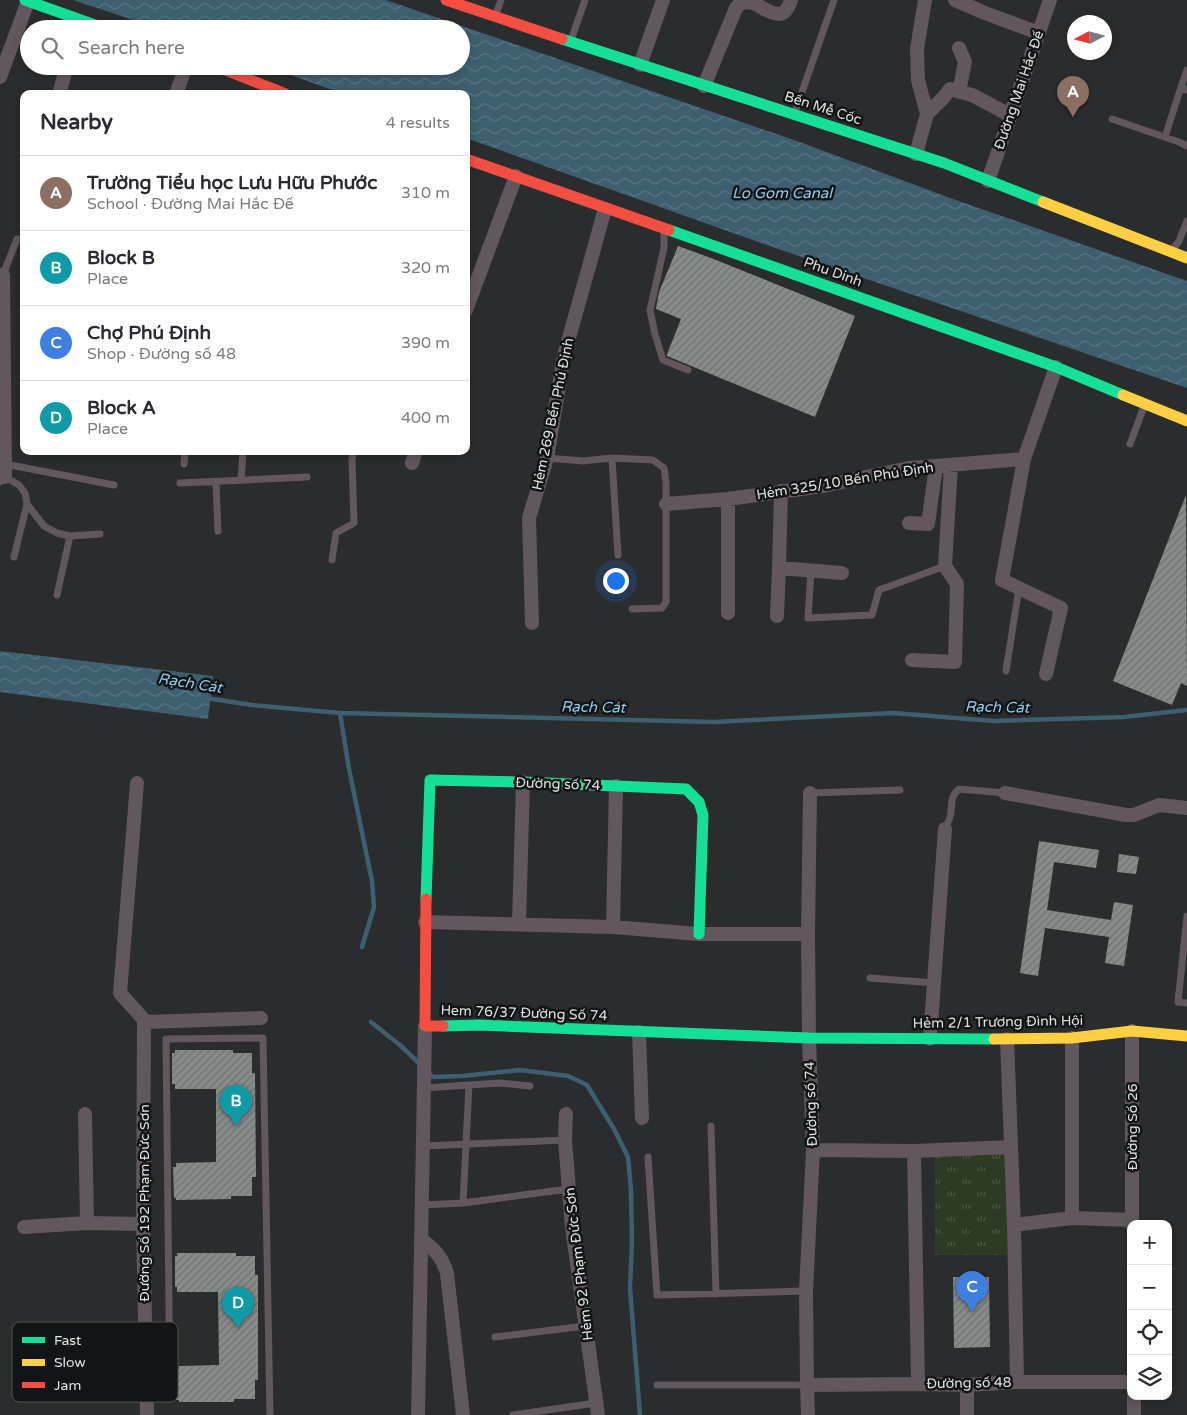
<!DOCTYPE html>
<html lang="en">
<head>
<meta charset="utf-8">
<style>
  :root { --surface:#fff; --page:#f2f2f3; --text:#2b2b33; --muted:#7c7c81; --line:#e1e1e2; --accent:#606165 }
  body { margin:0; font-family:"Varela Round",sans-serif; background:var(--page); color:var(--text) }
  .controls { position:absolute; right:15px; bottom:15px; display:grid; overflow:hidden; border-radius:10px; box-shadow:0 2px 8px #0003 }
  .controls button { width:45px; height:45px; display:grid; place-items:center; padding:0; border:0; border-bottom:1px solid var(--line); background:var(--surface); color:var(--text); font:25px sans-serif }
  .compass { position:absolute; left:1067px; top:15px; width:45px; height:45px; border-radius:50%; background:var(--surface); box-shadow:0 2px 8px #0003; rotate:264deg }
  .you { position:absolute; left:615px; top:580px; width:18px; height:18px; margin:-12px; border:4px solid #fff; border-radius:50%; background:#1a73e8; box-shadow:0 0 0 8px #1a73e833 }
  .badge { display:grid; place-items:center; width:32px; height:32px; border-radius:50%; background:var(--accent); color:#fff; font-size:16px; font-weight:700 }
  .pin { position:absolute; translate:-50% -41px; filter:drop-shadow(0 1px 2px #0008) }
  .pin::after { content:''; position:absolute; top:26px; width:18px; height:15px; background:inherit; clip-path:polygon(0 0,100% 0,50% 100%) }
  .list { margin:0; padding:0; list-style:none }
  h2 { display:flex; justify-content:space-between; align-items:center; height:65px; margin:0; padding:0 20px; font-size:21px }
  h2 small { font-size:16px; font-weight:400; color:var(--muted) }
  .list li { display:grid; grid-template-columns:32px 1fr auto; gap:15px; align-items:center; box-sizing:border-box; height:75px; padding:0 20px; border-top:1px solid var(--line) }
  .list b { display:block; font-size:19px; white-space:nowrap }
  .list p { margin:0; font-size:16px; white-space:nowrap; color:var(--muted) }
  .list em { font-size:16px; font-style:normal; color:var(--muted) }
  .icon { flex:none; width:28px; height:28px; fill:none; stroke:currentColor; stroke-width:2; stroke-linecap:round; stroke-linejoin:round }
  .map { position:relative; flex:none; width:1187px; height:1415px; overflow:hidden }
  .search { position:absolute; background:var(--surface); box-shadow:0 2px 8px #0003; left:20px; top:20px; width:450px; height:55px; display:flex; align-items:center; gap:12px; box-sizing:border-box; padding:0 18px; border-radius:28px; color:var(--muted); font-size:19px }
  .panel { position:absolute; background:var(--surface); box-shadow:0 2px 8px #0003; left:20px; top:90px; width:450px; height:365px; border-radius:10px }
  .map>svg:first-child { display:block }
</style>
</head>
<body>
<div class="map">
<svg width="1187" height="1415" viewBox="0 0 1187 1415">
  <defs>
    <pattern id="park-tufts" width="24" height="20" patternUnits="userSpaceOnUse" patternTransform="scale(1.25)"><rect width="24" height="20" fill="#2e3b24"/><path d="M3 7l-1-3M5 7V3M7 7l1-3M15 17l-1-3M17 17v-4M19 17l1-3" fill="none" stroke="#4c5744"/></pattern>
    <pattern id="water-waves" width="16" height="10" patternUnits="userSpaceOnUse" patternTransform="scale(1.25)"><rect width="16" height="10" fill="#3d5f70"/><path d="M0 5q4-4 8 0t8 0" fill="none" stroke="#597684"/></pattern>
    <pattern id="building-hatch" width="6" height="6" patternUnits="userSpaceOnUse" patternTransform="scale(1.25)"><rect width="6" height="6" fill="#898a8a"/><path d="M-1 1l2-2M0 6l6-6M5 7l2-2" fill="none" stroke="#707272"/></pattern>
  </defs>
  <rect width="100%" height="100%" fill="#2b2c2d"/>
  <path fill="url(#park-tufts)" d="M1007,1154V1255H935V1155Z"/>
  <path fill="url(#water-waves)" d="M73,0H386L797,141L953,199L1187,281V388L784,251L466,138V94H343L266,66H461V29H161Z
    M0,651L213,676L208,719L0,692Z"/>
  <g fill="none" stroke-linecap="round" stroke-linejoin="round">
    <path stroke="#3d5f70" stroke-width="4.5" d="M206,698L252,705L340,713L714,722L893,713L994,721L1124,717L1187,710
      M340,713L349,769L372,881L374,907L362,947
      M371,1022L401,1046L422,1066
      M427,1071L433,1077L462,1076L520,1070L568,1076L587,1085L614,1129L628,1157L631,1191L632,1242L630,1288L640,1415"/>
  </g>
  <path fill="url(#building-hatch)" d="M678,246L711,258L855,316L815,417L667,356V354L681,319L656,309L659,292Z
    M1186,495L1187,686L1181,683L1172,705L1113,681Z
    M1039,841L1099,850L1096,868L1054,862L1047,910L1111,920L1114,902L1133,905L1124,966L1105,963L1109,937L1045,928L1038,976L1020,973Z
    M1119,854L1139,857L1136,874L1117,872Z
    M175,1050H233V1053H252V1073H255L256,1177H252V1196H231V1199L176,1200V1198H174L173,1167H176V1163L216,1162V1089H175V1084H172V1053H175Z
    M177,1253H236V1256H255V1275H258V1380H255V1399H234V1402H179V1400H176V1370L179,1369V1366L219,1365L218,1292H177V1287H175V1256H177Z
    M953,1277H989L990,1347L954,1348Z"/>
  <g fill="none" stroke-linecap="round" stroke-linejoin="round">
    <path stroke="#61575d" stroke-width="7" d="M496,14L501,0
      M571,40L585,0
      M1187,70L1181,87L1187,90
      M795,112L834,0
      M1112,119L1179,142L1187,146
      M1165,137L1181,87
      M664,230V248L650,310L655,334L663,360L688,370
      M1172,250L1179,241L1187,221
      M3,275L17,239H24
      M1130,444L1145,404
      M547,458L583,461L612,458L653,460L664,468L666,482V602L662,608L632,609
      M612,458L618,555
      M5,464L114,485
      M184,464L185,451
      M241,480L243,451
      M0,482L5,477L19,485L25,493L27,504L44,526L57,533L70,536L100,534
      M216,482L218,531
      M180,483L307,477
      M14,557L27,504
      M332,560L336,533L354,523L352,459L354,451
      M811,570L808,618L872,615L879,590L945,566
      M57,595L70,536
      M1006,671L1019,588
      M810,793L900,790
      M945,829C946,825 949,821 950,817C953,806 949,797 959,789L1005,793
      M1187,916L1178,1002L1187,1003
      M870,978L934,983
      M469,1085L463,1203L569,1189
      M424,1088L500,1083L530,1086
      M711,1126L716,1294
      M423,1146L565,1140
      M648,1157L657,1295L806,1291
      M422,1205L463,1203
      M495,1337L585,1326
      M146,1341H169
      M146,1356H169
      M657,1385H807
      M170,1398L166,1039L263,1038L270,1415
      M513,1415L596,1403"/>
    <path stroke="#61575d" stroke-width="14" d="M955,0L985,13L1039,33
      M959,48L965,62L959,92
      M640,65L663,0
      M0,77L28,1
      M704,86L736,8L741,3C742,3 747,2 749,2C766,6 782,28 791,0
      M59,94L67,66
      M176,94L186,66
      M927,114L944,97L950,89L972,95L1010,115
      M916,154L927,114L918,80L917,49L925,0
      M988,181L1050,0
      M0,275H3L5,477
      M466,310L516,176
      M412,463L416,451
      M728,499V613
      M666,504L728,499L823,486L909,468L1024,459
      M909,523L928,524L936,466
      M779,568L842,573
      M777,616L779,568L781,491
      M532,623L529,518L547,458L564,356L605,209
      M912,660L955,662L957,584L945,566L951,465
      M1046,674L1061,608L1002,580L1024,459L1056,367
      M137,783L120,993L146,1022L261,1018
      M1005,793L1126,815H1134L1159,805L1187,808
      M425,922L613,927L699,934H808
      M519,924L523,782
      M613,927L616,786
      M144,1020L143,1224L147,1415
      M1132,1031V1224
      M639,1032L642,1118
      M1072,1038V1218
      M930,1039L945,829
      M1007,1039L1014,1225L1017,1382
      M85,1114L87,1223
      M566,1114L565,1140L572,1227L598,1415
      M813,1150L914,1151L1011,1147
      M914,1151L918,1384
      M1014,1225L1072,1218L1132,1220
      M24,1227L87,1223L143,1224
      M421,1239C434,1249 442,1256 447,1273L463,1415
      M807,1385L918,1384L967,1385L1017,1382H1131
      M967,1385V1415
      M1134,1396V1415
      M418,1415L425,1026
      M808,1415L807,1385L806,1291L813,1150L809,1038L808,934L810,793"/>
    <path stroke="#16e098" stroke-width="11" d="M25,0L106,29
      M562,39L944,163L1043,202
      M669,230L1056,367L1123,395
      M426,899L430,780L523,782L686,789L699,802L703,815L699,934
      M443,1026L479,1025L809,1038L994,1039"/>
    <path stroke="#ffcf43" stroke-width="11" d="M1043,202L1187,258
      M1123,395L1187,421
      M994,1039L1072,1038L1132,1031L1187,1036"/>
    <path stroke="#f24e42" stroke-width="11" d="M446,0L562,39
      M215,66L286,94
      M466,159L669,230
      M426,899L425,1026H443"/>
  </g>
  <g text-anchor="middle" dominant-baseline="central" stroke-width="5" stroke-linejoin="round" paint-order="stroke">
    <g font-size="14" fill="#e0e2e3" stroke="#131415">
      <text transform="translate(1019 90) rotate(-71)">Đường Mai Hắc Đế</text>
      <text transform="translate(823 108) rotate(18)">Bến Mễ Cốc</text>
      <text transform="translate(833 272) rotate(20)">Phu Dinh</text>
      <text transform="translate(553 414) rotate(-78)">Hẻm 269 Bến Phú Định</text>
      <text transform="translate(845 481) rotate(-9)">Hẻm 325/10 Bến Phú Định</text>
      <text transform="translate(558 784) rotate(2)">Đường số 74</text>
      <text transform="translate(524 1013) rotate(2)">Hem 76/37 Đường Số 74</text>
      <text transform="translate(998 1022) rotate(-1)">Hẻm 2/1 Trương Đình Hội</text>
      <text transform="translate(811 1104) rotate(-92)">Đường số 74</text>
      <text transform="translate(1132 1127) rotate(-90)">Đường Số 26</text>
      <text transform="translate(144 1203) rotate(-90)">Đường Số 192 Phạm Đức Sơn</text>
      <text transform="translate(579 1264) rotate(-97)">Hẻm 92 Phạm Đức Sơn</text>
      <text transform="translate(969 1383) rotate(-1)">Đường số 48</text>
    </g>
    <g font-size="15" font-style="italic" fill="#8ccdf0" stroke="#131415">
      <text x="782" y="193">Lo Gom Canal</text>
      <text transform="translate(190 683) rotate(9)">Rạch Cát</text>
      <text transform="translate(593 707) rotate(1)">Rạch Cát</text>
      <text transform="translate(997 707) rotate(1)">Rạch Cát</text>
    </g>
  </g>
  <rect x="12" y="1322" width="166" height="80" rx="8" fill="#131415" stroke="#505253" stroke-width="1"/>
  <rect x="22" y="1337" width="23" height="6" fill="#16e098"/>
  <rect x="22" y="1359" width="23" height="7" fill="#ffcf43"/>
  <rect x="22" y="1382" width="23" height="6" fill="#f24e42"/>
  <g font-size="14" fill="#e0e2e3">
    <text x="54" y="1345">Fast</text>
    <text x="54" y="1367">Slow</text>
    <text x="54" y="1390">Jam</text>
  </g>
</svg>
<div class="controls">
<button>+</button>
<button>−</button>
<button><svg class="icon" aria-label="locate" viewBox="0 0 24 24"><circle cx="12" cy="12" r="6"/><path d="M12 2v4M12 18v4M2 12h4M18 12h4"/></svg></button>
<button><svg class="icon" aria-label="layers" viewBox="0 0 24 24"><path d="M12 4l9 5-9 5-9-5zM3 14l9 5 9-5"/></svg></button>
</div>
<svg class="compass" viewBox="-18 -18 36 36"><path d="M0-13l5 13h-10z" fill="#e53935"/><path d="M0 13l5-13h-10z" fill="#7c7c81"/></svg>
<div class="you"></div>
<div class="pin badge" style="left:1073px;top:117px;background:#8d6e63">A</div>
<div class="pin badge" style="left:236px;top:1126px;background:#0f9aa8">B</div>
<div class="pin badge" style="left:972px;top:1312px;background:#3f7fe0">C</div>
<div class="pin badge" style="left:238px;top:1328px;background:#0f9aa8">D</div>
<div class="search"><svg class="icon" aria-label="search" viewBox="0 0 24 24"><circle cx="10" cy="10" r="6"/><path d="M15 15l6 6"/></svg>Search here</div>
<section class="panel">
<h2>Nearby<small>4 results</small></h2>
<ul class="list">
<li><span class="badge" style="background:#8d6e63">A</span><div><b>Trường Tiểu học Lưu Hữu Phước</b><p>School · Đường Mai Hắc Đế</p></div><em>310 m</em></li>
<li><span class="badge" style="background:#0f9aa8">B</span><div><b>Block B</b><p>Place</p></div><em>320 m</em></li>
<li><span class="badge" style="background:#3f7fe0">C</span><div><b>Chợ Phú Định</b><p>Shop · Đường số 48</p></div><em>390 m</em></li>
<li><span class="badge" style="background:#0f9aa8">D</span><div><b>Block A</b><p>Place</p></div><em>400 m</em></li>
</ul>
</section>
</div>
</body>
</html>
